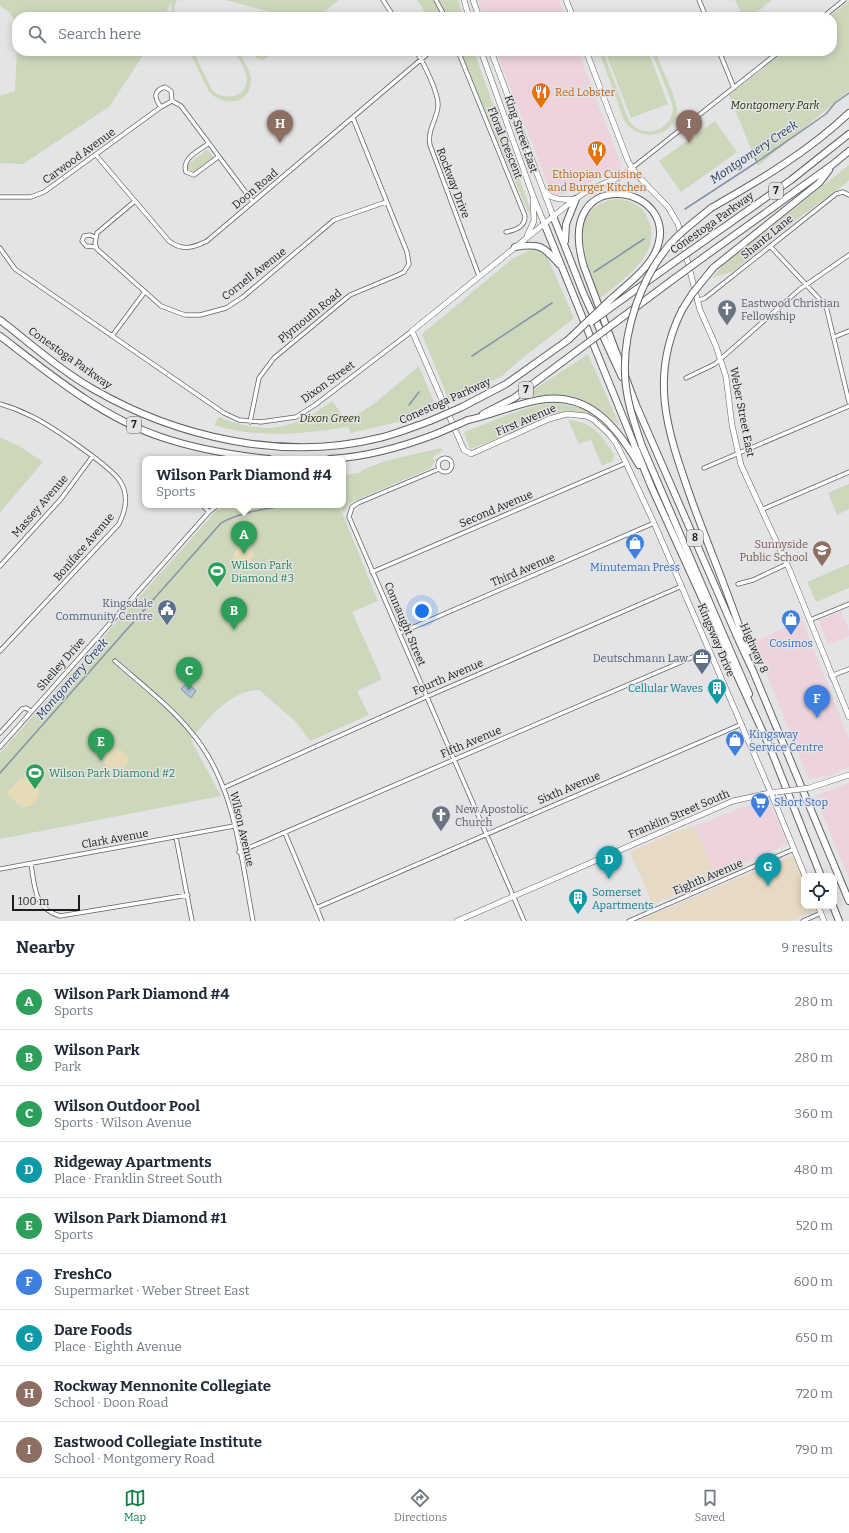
<!DOCTYPE html>
<html lang="en">
<head>
<meta charset="utf-8">
<style>
  :root { --surface:#fff; --page:#f2f2f3; --text:#1f2937; --muted:#747a83; --line:#e0e1e3; --accent:#0b8043 }
  body { margin:0; font-family:Bitter,serif; background:var(--page); color:var(--text) }
  .controls { position:absolute; right:12px; bottom:12px; display:grid; overflow:hidden; border-radius:8px; box-shadow:0 2px 10px #0003 }
  .controls button { width:36px; height:36px; display:grid; place-items:center; padding:0; border:0; border-bottom:1px solid var(--line); background:var(--surface); color:var(--text); font:20px sans-serif }
  .scale { position:absolute; left:12px; bottom:10px; width:68px; box-sizing:border-box; padding-left:4px; border:2px solid #1c1c1d; border-top:0; font-size:11px; line-height:14px; white-space:nowrap; color:#1c1c1d; -webkit-text-stroke:3px #e4e4e7; paint-order:stroke }
  .you { position:absolute; left:422px; top:611px; width:14px; height:14px; margin:-10px; border:3px solid #fff; border-radius:50%; background:#1a73e8; box-shadow:0 0 0 6px #1a73e833 }
  .badge { display:grid; place-items:center; width:26px; height:26px; border-radius:50%; background:var(--accent); color:#fff; font-size:13px; font-weight:700 }
  .pin { position:absolute; translate:-50% -33px; filter:drop-shadow(0 1px 2px #0008) }
  .pin::after { content:''; position:absolute; top:21px; width:14px; height:12px; background:inherit; clip-path:polygon(0 0,100% 0,50% 100%) }
  .popup { position:absolute; left:142px; top:456px; width:204px; height:52px; box-sizing:border-box; display:grid; place-content:center; border-radius:8px; background:var(--surface); filter:drop-shadow(0 1px 3px #0005); font-size:13px; white-space:nowrap; color:var(--muted) }
  .popup b { font-size:15px; color:var(--text) }
  .popup::after { content:''; position:absolute; left:50%; top:100%; margin-left:-8px; border:8px solid transparent; border-top-color:var(--surface) }
  .list { margin:0; padding:0; list-style:none }
  h2 { display:flex; justify-content:space-between; align-items:center; height:52px; margin:0; padding:0 16px; font-size:17px }
  h2 small { font-size:13px; font-weight:400; color:var(--muted) }
  .list li { display:grid; grid-template-columns:26px 1fr auto; gap:12px; align-items:center; box-sizing:border-box; height:56px; padding:0 16px; border-top:1px solid var(--line) }
  .list b { display:block; font-size:15px; white-space:nowrap }
  .list p { margin:0; font-size:13px; white-space:nowrap; color:var(--muted) }
  .list em { font-size:13px; font-style:normal; color:var(--muted) }
  .icon { flex:none; width:22px; height:22px; fill:none; stroke:currentColor; stroke-width:2; stroke-linecap:round; stroke-linejoin:round }
  .map { position:relative; flex:none; width:849px; height:921px; overflow:hidden }
  .search { position:absolute; background:var(--surface); box-shadow:0 2px 10px #0003; left:12px; right:12px; top:12px; height:44px; display:flex; align-items:center; gap:10px; box-sizing:border-box; padding:0 14px; border-radius:16px; color:var(--muted); font-size:15px }
  .sheet { height:556px; background:var(--surface) }
  nav { display:flex; justify-content:space-around; align-items:center; box-sizing:border-box; height:56px; border-top:1px solid var(--line); background:var(--surface); font-size:11px; color:var(--muted) }
  nav a { display:grid; justify-items:center; gap:2px }
  nav .on { color:var(--accent) }
  .map>svg:first-child { display:block }
</style>
</head>
<body>
<div class="map">
<svg width="849" height="921" viewBox="0 0 849 921">
  <rect width="100%" height="100%" fill="#e4e4e7"/>
  <path fill="#ecd3dd" d="M478,0H559L565,17H484Z
    M496,51H578L622,167L620,169L557,196L552,194Z
    M841,611L849,631V636L828,645L819,621Z
    M802,620L849,739V767L831,775L809,779L754,642Z
    M849,783V879L815,796Z
    M758,804H770L788,844L716,876L695,826L743,807Z"/>
  <path fill="#e6d9c5" d="M695,826L716,876L653,905L630,852L680,830Z
    M793,855L804,881V906H815L817,910L792,921H637Z"/>
  <path fill="#cdd7bb" d="M0,0H177L174,7L176,17H172L171,2L164,17H17V24L8,11L0,6Z
    M226,0H339L318,17H288Z
    M417,0H458L463,17H428Z
    M735,0H772L751,17H743Z
    M849,1V91L758,166L729,95L785,51H832V17H829Z
    M263,11L278,17L240,16Z
    M17,48V51H146L109,107L23,164L0,163V96L15,91Z
    M189,51H193L212,90C226,103 251,96 246,74C244,66 238,58 234,51H239C243,60 252,72 251,82C249,106 223,106 209,92Z
    M254,51H276L263,60L256,58Z
    M460,51H474L531,211L528,212Z
    M599,51H603L629,121C636,129 643,133 654,131C664,129 672,120 673,109C673,101 655,62 651,51H655C660,64 676,97 677,108C679,136 639,145 624,120C621,114 619,106 617,100C611,84 604,67 599,51Z
    M613,51H648L668,104L631,118L606,54Z
    M715,121L737,152L681,192L659,161Z
    M207,150L213,156V159L195,172L188,170V164Z
    M849,165V180L844,185L800,217L734,271L712,278L723,265Z
    M617,199C631,201 641,204 647,217C665,253 624,279 599,299C589,266 561,206 617,199Z
    M534,248L543,251L547,256L574,318L520,360L502,376L450,403L422,334L512,259Z
    M588,354L620,426C583,393 569,391 521,398Z
    M419,366L437,409L402,421L351,433L348,427C301,434 261,439 214,425L219,417C265,436 293,430 332,401L347,421L375,403Z
    M556,403L585,409L602,420L600,421C569,399 536,422 506,435L505,433L499,436L500,438L470,449L464,432C494,422 523,405 556,403Z
    M568,420C592,421 602,436 614,454L613,461L602,466L591,440L579,444Z
    M0,437L21,447L43,462L1,511L0,515Z
    M441,448L443,451L434,456L433,460L437,458L431,468L352,502L348,505L344,513L341,510L378,601L352,612L382,679L357,691L369,715L310,741L295,721L259,690C231,690 206,720 191,740L221,796L0,839V753L216,511L226,505H343V475L360,473L362,470L385,461Z
    M849,484V509L837,515L828,493Z
    M849,564V588L816,602L807,582Z"/>
  <path fill="#e5dbb6" d="M243,547L251,550L254,555L251,561L244,568L235,561L233,556L237,549Z
    M116,748L122,751L129,758C129,766 121,772 114,773L107,769L104,760L108,751Z
    M21,777L31,779L39,789C40,800 32,809 21,807L8,795V791Z"/>
  <path fill="#b3c6e0" stroke="#8693a6" d="M187,683L196,691L191,698L181,689Z"/>
  <g fill="none" stroke-linecap="round" stroke-linejoin="round">
    <path stroke="#8693a6" stroke-width="1.5" d="M752,152L757,162
      M685,209L757,162L826,114L835,103L849,93
      M594,272L644,239
      M472,356L552,303
      M409,405L419,392
      M248,505L249,513
      M0,773L221,523C242,511 267,509 290,505"/>
    <g stroke="#616264" stroke-width="5">
      <path id="street" d="M383,0L394,17
        M436,0L445,17
        M699,0L706,17
        M823,17L844,0
        M416,51C423,62 439,93 438,106C437,120 427,130 430,145L479,276
        M458,51L525,216C525,227 516,230 506,232
        M719,51L734,88
        M161,107C155,99 152,91 165,87L171,91L172,101
        M208,144C199,150 181,159 186,172L194,175L218,157
        M96,155L169,241C182,251 193,248 207,241L431,51
        M632,168L780,51
        M0,197H31L44,192L161,107L172,101L181,106L253,202
        M135,201L97,233L95,243L97,249L161,306L185,315H200L226,308L243,297L334,220L386,202
        M95,237L90,235L84,236L82,241L86,246L96,247
        M770,246L826,306L849,402
        M0,248L15,269L224,413L239,420L261,422L296,417L315,405L412,331
        M697,301L705,298L836,194L843,192L849,195
        M112,336L144,293
        M834,337L849,331
        M686,378L715,364L800,289L849,255
        M0,404C11,407 21,411 31,416C50,425 109,465 120,481C129,495 126,510 119,524L0,651
        M250,422L259,378L274,358L350,295L398,275L404,272L409,264L407,252L353,118
        M438 465a7 7 0 1 1 14 0a7 7 0 1 1-14 0Z
        M704,468L849,406
        M439,469L358,503L352,507L349,517L524,921
        M202,505L209,512
        M763,509L849,472
        M0,566L61,499L92,457
        M372,572L626,463
        M738,584L753,580L787,564
        M810,620L849,604
        M400,633L654,523
        M115,661C141,684 170,706 191,732C235,783 241,857 253,921
        M831,676L849,669
        M0,733L22,709L26,708L31,711
        M0,747L209,512L218,505
        M223,788L426,697L682,586
        M285,833L322,921
        M176,837L192,921
        M239,852L709,650
        M31,864C35,888 34,908 60,916L188,895
        M0,869L234,826
        M316,908L742,724
        M629,921L794,849
        M803,921L821,913"/>
    </g>
    <g stroke="#616264" stroke-width="6">
      <path id="secondary" d="M464,0L469,17
        M473,0L479,17
        M566,0L573,17
        M481,51L533,196L544,223
        M491,51L553,216
        M586,51L628,161L637,175L668,207L678,224L700,310L716,346L726,377L732,425L741,465L790,571L849,717
        M632,168L624,175L587,191L571,202L412,331L464,450L471,454L549,419L567,414L586,416L594,420L608,433L616,443L626,463L654,523L771,793L805,876
        M545,192C553,200 564,200 575,199
        M527,236L534,221L533,199
        M809,788L849,775
        M818,906L824,921
        M457,921L733,801L774,792"/>
    </g>
    <g stroke="#616264" stroke-width="8">
      <path id="highway" d="M711,208C760,180 808,152 849,113
        M553,216L584,295L622,377
        M544,223L651,486L771,750L821,876
        M565,241L566,224L576,199
        M700,244L791,180L849,134
        M515,247C540,243 543,246 559,264
        M704,257L832,165L849,151
        M713,268L819,183L829,170
        M610,300C625,286 646,271 655,253C687,184 551,160 584,267L636,405L739,641L753,671L849,901
        M613,306L673,263
        M682,310C647,380 669,435 693,504C711,553 732,602 748,652
        M620,319L675,278
        M0,320C30,343 60,370 93,389C176,437 283,462 379,438C396,434 413,427 430,421
        M0,336C50,374 101,417 161,437C196,449 232,455 269,459
        M462,407L506,384L568,340
        M483,414L514,398L577,351
        M468,420C492,415 515,404 539,400C589,391 617,427 639,465
        M642,446L749,694
        M330,459C367,457 402,447 436,434
        M833,906L839,921"/>
    </g>
    <use href="#street" stroke="#fff" stroke-width="3.5"/>
    <use href="#secondary" stroke="#fff" stroke-width="5"/>
    <use href="#highway" stroke="#fff" stroke-width="6"/>
    <g stroke="#616264" stroke-width="6" stroke-linecap="butt">
      <path id="secondary-bridge" d="M777,792L809,788"/>
    </g>
    <g stroke="#616264" stroke-width="8" stroke-linecap="butt">
      <path id="highway-bridge" d="M673,263L700,244
        M675,278L704,257
        M682,310L692,294L713,268
        M591,322L613,306
        M568,340L610,300
        M577,351L620,319
        M430,421L462,407
        M436,434L468,420
        M642,446C634,423 626,399 625,375C623,330 641,278 670,244C682,230 697,220 711,208"/>
    </g>
    <use href="#secondary-bridge" stroke="#fff" stroke-width="5"/>
    <use href="#highway-bridge" stroke="#fff" stroke-width="6"/>
  </g>
  <defs>
    <g id="restaurant-pin" transform="scale(1)"><path d="M0 17L-7.5 6A9.5 9.5 0 1 1 7.5 6Z" fill="#e8710a" stroke="#e4e4e7"/><path d="M-5-6h1v4h1v-4h1v4h1v-4h1v5L-1.5 .5V6h-2V.5L-5-1ZM5-6V6H3V1.5H1.5Q1.5-4 5-6Z" fill="#fff"/></g>
    <g id="church-pin" transform="scale(1)"><path d="M0 17L-7.5 6A9.5 9.5 0 1 1 7.5 6Z" fill="#6b7280" stroke="#e4e4e7"/><path d="M-1.2-6h2.4v3.5h3.3v2.4h-3.3V6h-2.4V-.1h-3.3v-2.4h3.3Z" fill="#fff"/></g>
    <g id="shop-pin" transform="scale(1)"><path d="M0 17L-7.5 6A9.5 9.5 0 1 1 7.5 6Z" fill="#3f7fe0" stroke="#e4e4e7"/><path d="M-5-2.5h2.3a2.7 3.5 0 0 1 5.4 0H5L5.5 6h-11ZM-1.5-2.5h3a1.5 2.3 0 0 0-3 0Z" fill="#fff"/></g>
    <g id="school-pin" transform="scale(1)"><path d="M0 17L-7.5 6A9.5 9.5 0 1 1 7.5 6Z" fill="#8d6e63" stroke="#e4e4e7"/><path d="M0-5L7-2L0 1L-7-2ZM-4 1L0 2.5L4 1V4Q0 6-4 4Z" fill="#fff"/></g>
    <g id="stadium-pin" transform="scale(1)"><path d="M0 17L-7.5 6A9.5 9.5 0 1 1 7.5 6Z" fill="#2e9e5b" stroke="#e4e4e7"/><path d="M0-5a6.5 5 0 1 0 0 10a6.5 5 0 1 0 0-10ZM-3.5-1.8h7v3.6h-7Z" fill="#fff"/></g>
    <g id="civic-pin" transform="scale(1)"><path d="M0 17L-7.5 6A9.5 9.5 0 1 1 7.5 6Z" fill="#5c6f8a" stroke="#e4e4e7"/><path d="M-.6-6.5H3V-4.5H.6V-3L4-1V1h2V6H-6V1h2V-1L-.6-3ZM-1.2 2.5V6h2.4V2.5Z" fill="#fff"/></g>
    <g id="office-pin" transform="scale(1)"><path d="M0 17L-7.5 6A9.5 9.5 0 1 1 7.5 6Z" fill="#5c6f8a" stroke="#e4e4e7"/><path d="M-6-3h4V-5.5h4V-3h4V5H-6ZM-1-4.5V-3h2v-1.5ZM-6 0V1H6V0Z" fill="#fff"/></g>
    <g id="building-pin" transform="scale(1)"><path d="M0 17L-7.5 6A9.5 9.5 0 1 1 7.5 6Z" fill="#0f9aa8" stroke="#e4e4e7"/><path d="M-4-6H4V6H1V3H-1V6H-4ZM-2.5-4.3h1.7v1.8h-1.7ZM.8-4.3h1.7v1.8H.8ZM-2.5-1h1.7V.8h-1.7ZM.8-1h1.7V.8H.8Z" fill="#fff"/></g>
    <g id="supermarket-pin" transform="scale(1)"><path d="M0 17L-7.5 6A9.5 9.5 0 1 1 7.5 6Z" fill="#3f7fe0" stroke="#e4e4e7"/><path d="M-6-5.5h2.5l.6 2H6L4.5 2H-2.5L-4.4-4H-6ZM-1.5 3.2a1.3 1.3 0 1 0 .1 0ZM3 3.2a1.3 1.3 0 1 0 .1 0Z" fill="#fff"/></g>
  </defs>
  <g fill-rule="evenodd">
    <use href="#restaurant-pin" x="541" y="92"/>
    <use href="#restaurant-pin" x="597" y="150"/>
    <use href="#church-pin" x="727" y="309"/>
    <use href="#shop-pin" x="635" y="543"/>
    <use href="#school-pin" x="822" y="550"/>
    <use href="#stadium-pin" x="217" y="571"/>
    <use href="#civic-pin" x="167" y="609"/>
    <use href="#shop-pin" x="791" y="619"/>
    <use href="#office-pin" x="702" y="658"/>
    <use href="#building-pin" x="717" y="688"/>
    <use href="#shop-pin" x="735" y="740"/>
    <use href="#stadium-pin" x="35" y="773"/>
    <use href="#supermarket-pin" x="760" y="802"/>
    <use href="#church-pin" x="441" y="815"/>
    <use href="#building-pin" x="578" y="898"/>
  </g>
  <g text-anchor="middle" dominant-baseline="central" stroke-width="3" stroke-linejoin="round" paint-order="stroke">
    <g fill="#e4e4e7" stroke="#58585a" stroke-width="1">
      <rect x="769" y="183" width="14" height="16" rx="3"/>
      <rect x="519" y="382" width="14" height="16" rx="3"/>
      <rect x="127" y="417" width="14" height="16" rx="3"/>
      <rect x="687" y="530" width="16" height="16" rx="3"/>
    </g>
    <g font-size="10" font-weight="bold" fill="#1c1c1d">
      <text x="776" y="191">7</text>
      <text x="526" y="390">7</text>
      <text x="134" y="425">7</text>
      <text x="695" y="538">8</text>
    </g>
    <g font-size="11" fill="#c56008" stroke="#e4e4e7" text-anchor="start">
      <text x="555" y="92">Red Lobster</text>
      <text x="597" y="174" text-anchor="middle">Ethiopian Cuisine<tspan x="597" dy="13">and Burger Kitchen</tspan></text>
    </g>
    <g font-size="11" font-style="italic" fill="#253100" stroke="#e4e4e7">
      <text x="775" y="105">Montgomery Park</text>
      <text x="330" y="418">Dixon Green</text>
    </g>
    <g font-size="11" fill="#1c1c1d" stroke="#e4e4e7">
      <text transform="translate(521 134) rotate(71)">King Street East</text>
      <text transform="translate(505 143) rotate(68)">Floral Crescent</text>
      <text transform="translate(79 156) rotate(-36)">Carwood Avenue</text>
      <text transform="translate(453 183) rotate(69)">Rockway Drive</text>
      <text transform="translate(255 189) rotate(-40)">Doon Road</text>
      <text transform="translate(712 223) rotate(-35)">Conestoga Parkway</text>
      <text transform="translate(767 237) rotate(-39)">Shantz Lane</text>
      <text transform="translate(254 274) rotate(-38)">Cornell Avenue</text>
      <text transform="translate(310 316) rotate(-39)">Plymouth Road</text>
      <text transform="translate(70 358) rotate(35)">Conestoga Parkway</text>
      <text transform="translate(328 382) rotate(-36)">Dixon Street</text>
      <text transform="translate(445 401) rotate(-24)">Conestoga Parkway</text>
      <text transform="translate(742 412) rotate(79)">Weber Street East</text>
      <text transform="translate(526 420) rotate(-23)">First Avenue</text>
      <text transform="translate(40 506) rotate(-49)">Massey Avenue</text>
      <text transform="translate(496 509) rotate(-23)">Second Avenue</text>
      <text transform="translate(84 547) rotate(-49)">Boniface Avenue</text>
      <text transform="translate(523 570) rotate(-23)">Third Avenue</text>
      <text transform="translate(405 624) rotate(67)">Connaught Street</text>
      <text transform="translate(716 640) rotate(67)">Kingsway Drive</text>
      <text transform="translate(754 648) rotate(66)">Highway 8</text>
      <text transform="translate(61 664) rotate(-49)">Shelley Drive</text>
      <text transform="translate(448 677) rotate(-23)">Fourth Avenue</text>
      <text transform="translate(471 742) rotate(-23)">Fifth Avenue</text>
      <text transform="translate(569 788) rotate(-23)">Sixth Avenue</text>
      <text transform="translate(679 814) rotate(-23)">Franklin Street South</text>
      <text transform="translate(242 829) rotate(77)">Wilson Avenue</text>
      <text transform="translate(115 839) rotate(-10)">Clark Avenue</text>
      <text transform="translate(708 877) rotate(-23)">Eighth Avenue</text>
    </g>
    <g font-size="11" fill="#5b616d" stroke="#e4e4e7" text-anchor="start">
      <text x="741" y="303">Eastwood Christian<tspan x="741" dy="13">Fellowship</tspan></text>
      <text x="455" y="809">New Apostolic<tspan x="455" dy="13">Church</tspan></text>
    </g>
    <g font-size="11" fill="#785e54" stroke="#e4e4e7" text-anchor="end">
      <text x="808" y="544">Sunnyside<tspan x="808" dy="13">Public School</tspan></text>
    </g>
    <g font-size="11" fill="#27864d" stroke="#e4e4e7" text-anchor="start">
      <text x="231" y="565">Wilson Park<tspan x="231" dy="13">Diamond #3</tspan></text>
      <text x="49" y="773">Wilson Park Diamond #2</text>
    </g>
    <g font-size="11" fill="#366cbe" stroke="#e4e4e7">
      <text x="635" y="567">Minuteman Press</text>
      <text x="791" y="643">Cosimos</text>
      <text x="749" y="734" text-anchor="start">Kingsway<tspan x="749" dy="13">Service Centre</tspan></text>
      <text x="774" y="802" text-anchor="start">Short Stop</text>
    </g>
    <g font-size="11" fill="#4e5e75" stroke="#e4e4e7" text-anchor="end">
      <text x="153" y="603">Kingsdale<tspan x="153" dy="13">Community Centre</tspan></text>
      <text x="688" y="658">Deutschmann Law</text>
    </g>
    <g font-size="11" fill="#0d838f" stroke="#e4e4e7" text-anchor="end">
      <text x="703" y="688">Cellular Waves</text>
      <text x="592" y="892" text-anchor="start">Somerset<tspan x="592" dy="13">Apartments</tspan></text>
    </g>
    <g font-size="12" font-style="italic" fill="#203b5f" stroke="#e4e4e7">
      <text transform="translate(754 152) rotate(-34)">Montgomery Creek</text>
      <text transform="translate(72 679) rotate(-49)">Montgomery Creek</text>
    </g>
  </g>
</svg>
<div class="controls">
<button><svg class="icon" aria-label="locate" viewBox="0 0 24 24"><circle cx="12" cy="12" r="6"/><path d="M12 2v4M12 18v4M2 12h4M18 12h4"/></svg></button>
</div>
<div class="scale">100 m</div>
<div class="you"></div>
<div class="pin badge" style="left:244px;top:554px;background:#2e9e5b">A</div>
<div class="popup"><b>Wilson Park Diamond #4</b>Sports</div>
<div class="pin badge" style="left:234px;top:630px;background:#2e9e5b">B</div>
<div class="pin badge" style="left:189px;top:690px;background:#2e9e5b">C</div>
<div class="pin badge" style="left:609px;top:879px;background:#0f9aa8">D</div>
<div class="pin badge" style="left:101px;top:761px;background:#2e9e5b">E</div>
<div class="pin badge" style="left:817px;top:718px;background:#3f7fe0">F</div>
<div class="pin badge" style="left:768px;top:886px;background:#0f9aa8">G</div>
<div class="pin badge" style="left:280px;top:143px;background:#8d6e63">H</div>
<div class="pin badge" style="left:689px;top:143px;background:#8d6e63">I</div>
<div class="search"><svg class="icon" aria-label="search" viewBox="0 0 24 24"><circle cx="10" cy="10" r="6"/><path d="M15 15l6 6"/></svg>Search here</div>
</div>
<section class="sheet">
<h2>Nearby<small>9 results</small></h2>
<ul class="list">
<li><span class="badge" style="background:#2e9e5b">A</span><div><b>Wilson Park Diamond #4</b><p>Sports</p></div><em>280 m</em></li>
<li><span class="badge" style="background:#2e9e5b">B</span><div><b>Wilson Park</b><p>Park</p></div><em>280 m</em></li>
<li><span class="badge" style="background:#2e9e5b">C</span><div><b>Wilson Outdoor Pool</b><p>Sports · Wilson Avenue</p></div><em>360 m</em></li>
<li><span class="badge" style="background:#0f9aa8">D</span><div><b>Ridgeway Apartments</b><p>Place · Franklin Street South</p></div><em>480 m</em></li>
<li><span class="badge" style="background:#2e9e5b">E</span><div><b>Wilson Park Diamond #1</b><p>Sports</p></div><em>520 m</em></li>
<li><span class="badge" style="background:#3f7fe0">F</span><div><b>FreshCo</b><p>Supermarket · Weber Street East</p></div><em>600 m</em></li>
<li><span class="badge" style="background:#0f9aa8">G</span><div><b>Dare Foods</b><p>Place · Eighth Avenue</p></div><em>650 m</em></li>
<li><span class="badge" style="background:#8d6e63">H</span><div><b>Rockway Mennonite Collegiate</b><p>School · Doon Road</p></div><em>720 m</em></li>
<li><span class="badge" style="background:#8d6e63">I</span><div><b>Eastwood Collegiate Institute</b><p>School · Montgomery Road</p></div><em>790 m</em></li>
</ul>
</section>
<nav>
<a class="on"><svg class="icon" aria-label="map" viewBox="0 0 24 24"><path d="M3 6l6-2 6 2 6-2v14l-6 2-6-2-6 2zM9 4v14M15 6v14"/></svg>Map</a>
<a><svg class="icon" aria-label="directions" viewBox="0 0 24 24"><path d="M12 3l9 9-9 9-9-9zM9 14v-3h6M13 9l2 2-2 2"/></svg>Directions</a>
<a><svg class="icon" aria-label="saved" viewBox="0 0 24 24"><path d="M7 4h10v16l-5-4-5 4z"/></svg>Saved</a>
</nav>
</body>
</html>
